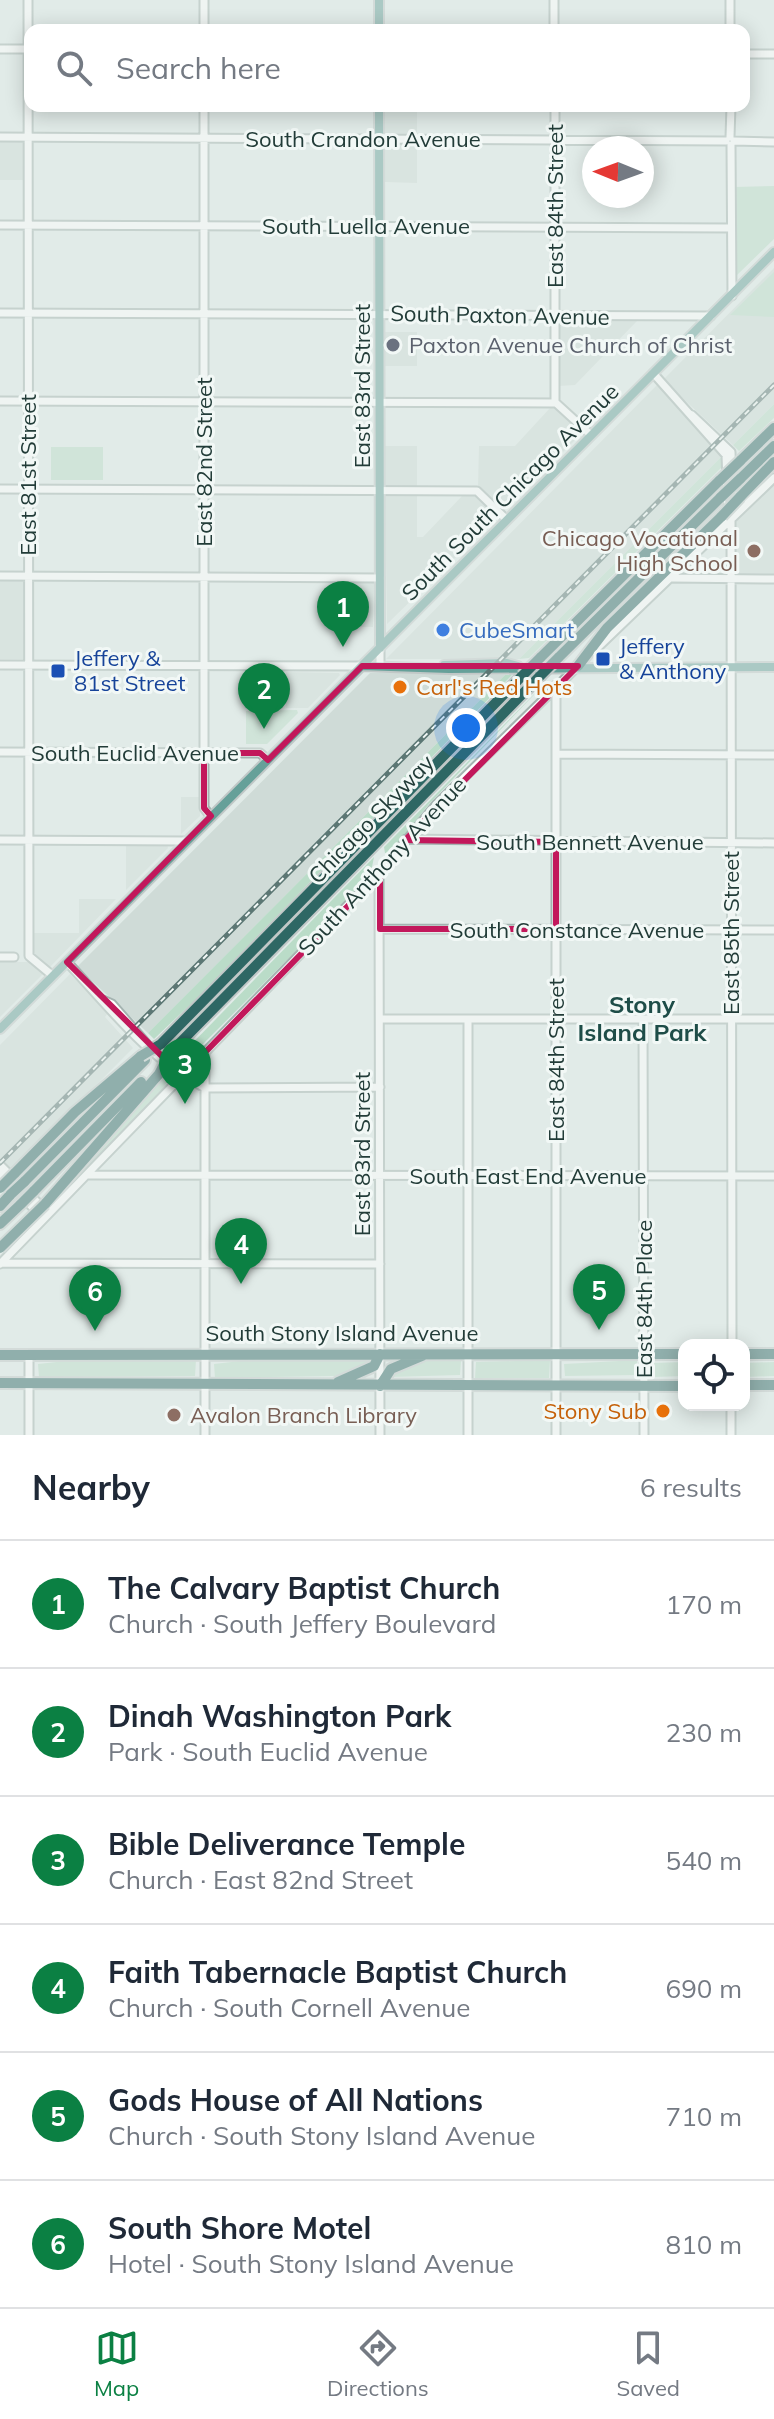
<!DOCTYPE html>
<html lang="en">
<head>
<meta charset="utf-8">
<style>
  :root { --surface:#fff; --page:#f6f6f7; --text:#1f2937; --muted:#747a83; --line:#e0e1e3; --accent:#0b8043 }
  body { margin:0; font-family:Mulish,sans-serif; background:var(--page); color:var(--text) }
  .controls { position:absolute; right:24px; bottom:24px; display:grid; overflow:hidden; border-radius:16px; box-shadow:0 4px 20px #0003 }
  .controls button { width:72px; height:72px; display:grid; place-items:center; padding:0; border:0; border-bottom:2px solid var(--line); background:var(--surface); color:var(--text); font:40px sans-serif }
  .compass { position:absolute; left:582px; top:136px; width:72px; height:72px; border-radius:50%; background:var(--surface); box-shadow:0 4px 20px #0003; rotate:271deg }
  .you { position:absolute; left:466px; top:728px; width:28px; height:28px; margin:-20px; border:6px solid #fff; border-radius:50%; background:#1a73e8; box-shadow:0 0 0 12px #1a73e833 }
  .badge { display:grid; place-items:center; width:52px; height:52px; border-radius:50%; background:var(--accent); color:#fff; font-size:26px; font-weight:700 }
  .pin { position:absolute; translate:-50% -66px; filter:drop-shadow(0 2px 4px #0008) }
  .pin::after { content:''; position:absolute; top:42px; width:28px; height:24px; background:inherit; clip-path:polygon(0 0,100% 0,50% 100%) }
  .list { margin:0; padding:0; list-style:none }
  h2 { display:flex; justify-content:space-between; align-items:center; height:104px; margin:0; padding:0 32px; font-size:34px }
  h2 small { font-size:26px; font-weight:400; color:var(--muted) }
  .list li { display:grid; grid-template-columns:52px 1fr auto; gap:24px; align-items:center; box-sizing:border-box; height:128px; padding:0 32px; border-top:2px solid var(--line) }
  .list b { display:block; font-size:30px; white-space:nowrap }
  .list p { margin:0; font-size:26px; white-space:nowrap; color:var(--muted) }
  .list em { font-size:26px; font-style:normal; color:var(--muted) }
  .icon { flex:none; width:44px; height:44px; fill:none; stroke:currentColor; stroke-width:2; stroke-linecap:round; stroke-linejoin:round }
  .map { position:relative; flex:none; width:774px; height:1435px; overflow:hidden }
  .search { position:absolute; background:var(--surface); box-shadow:0 4px 20px #0003; left:24px; right:24px; top:24px; height:88px; display:flex; align-items:center; gap:20px; box-sizing:border-box; padding:0 28px; border-radius:16px; color:var(--muted); font-size:30px }
  .sheet { height:872px; background:var(--surface) }
  nav { display:flex; justify-content:space-around; align-items:center; box-sizing:border-box; height:112px; border-top:2px solid var(--line); background:var(--surface); font-size:22px; color:var(--muted) }
  nav a { display:grid; justify-items:center; gap:4px }
  nav .on { color:var(--accent) }
  .map>svg:first-child { display:block }
</style>
</head>
<body>
<div class="map">
<svg width="774" height="1435" viewBox="0 0 774 1435">
  <rect width="100%" height="100%" fill="#e1ebe8"/>
  <path fill="#cfdbd7" d="M385,108H417V136L385,135Z
    M0,141H25V180H0Z
    M385,143H417V183L385,182Z
    M774,268V404L733,445L663,380Z
    M558,320L637,321L575,385L558,386Z
    M385,332H417V366H385Z
    M657,385L722,456L519,659H386Z
    M550,408H558L583,432L503,512L478,487L479,446H515Z
    M385,446H417V487H385Z
    M774,485V576H735V523Z
    M385,495H417V537H423L463,495H475L497,517L387,624Z
    M0,580H24V659H0Z
    M336,582H374L373,627H336Z
    M286,672L339,673L340,675L308,708H286Z
    M448,672L446,675H505L148,1033L77,967L370,673Z
    M181,797H200V816L181,834Z
    M126,844H167L168,848L126,890Z
    M79,899H116L49,968L31,950V933H79Z
    M0,962H29L43,974L0,1017Z
    M70,974L108,1013L105,1017L133,1048L11,1171L0,1160V1045Z"/>
  <path fill="#badcc8" d="M774,186V239L736,276L734,187Z
    M774,272V317L730,315Z
    M774,404V418L739,451L733,445Z
    M51,447H103V480H51Z
    M722,456L721,468L529,658L519,659Z
    M505,675H512L195,1000L154,1039L148,1033Z
    M552,676L429,804L390,853H385L384,847L390,841Z
    M297,710L298,713L267,744H246V711Z
    M374,857L370,877L182,1065L177,1059Z
    M164,1072L170,1078L155,1100L50,1206L48,1207L75,1180Z
    M371,1359V1365L335,1376L215,1378L214,1364L249,1360Z
    M75,1360H196L195,1376L39,1377L38,1364Z
    M461,1360L460,1375L390,1377L391,1373L415,1361Z
    M550,1360L549,1378H475L476,1362Z
    M637,1360V1375L565,1376L564,1364Z
    M684,1362V1376L653,1377V1363Z
    M774,1362V1376L744,1377V1363Z"/>
  <g fill="none" stroke-linecap="round" stroke-linejoin="round">
    <g stroke="#a4b3b0" stroke-width="11">
      <path id="minor" d="M28,0L29,956L53,976
        M204,0V30
        M554,0V30
        M730,0V30
        M0,49H30
        M744,54H774
        M204,106V808L211,817
        M555,106V403
        M0,137L726,141
        M730,137L731,106
        M734,141L774,142
        M731,145L732,296
        M0,225L731,228
        M0,313L711,316
        M653,373L726,455L728,511
        M0,401L556,403L591,435
        M692,415L731,452L733,503
        M0,489L477,491L507,520
        M731,520L732,1345
        M0,576L380,578
        M672,578L774,579
        M380,648V666
        M594,651L774,478
        M0,665L362,666
        M0,752L260,753L268,760
        M556,754L774,755
        M406,839L774,843
        M0,840L187,841
        M379,873L380,1435
        M380,929L774,930
        M0,957H14
        M67,962C109,1007 148,1059 205,1088L380,1087
        M103,1000L112,1004L146,1043
        M380,1019H774
        M468,1019V1435
        M643,1019L644,1435
        M0,1165L43,1208
        M0,1174L38,1213
        M89,1175L774,1176
        M1,1263L380,1264
        M0,1264L379,873L436,805L576,668
        M29,1435V1355
        M205,1435V1051
        M556,1435V685
        M731,1435V1405"/>
    </g>
    <g stroke="#c1c8c7" stroke-width="12">
      <path id="major" d="M379,0V30
        M379,106L380,648
        M444,665L507,663L518,666
        M362,666L449,669L774,667
        M0,1029L774,252"/>
    </g>
    <g stroke="#c1c8c7" stroke-width="14">
      <path id="highway" d="M740,461L774,428
        M740,479L774,446
        M740,497L774,462
        M540,658L720,480
        M558,658L721,497
        M578,666L607,628L722,516
        M161,1044L522,676
        M170,1053L540,676
        M14,1174L75,1112L141,1056
        M24,1182L145,1060
        M33,1192L141,1082
        M45,1204L159,1074
        M0,1206L11,1194
        M0,1224L21,1204
        M744,1354H774
        M0,1355L684,1354
        M338,1382L374,1366L380,1354
        M0,1383L684,1386
        M744,1385H774
        M380,1386L391,1369L422,1356"/>
    </g>
    <use href="#minor" stroke="#fff" stroke-width="7"/>
    <use href="#major" stroke="#66a099" stroke-width="8"/>
    <use href="#highway" stroke="#2e6764" stroke-width="10"/>
    <g stroke="#5c7774" stroke-width="5">
      <path id="rail" d="M0,1163L774,385"/>
    </g>
    <use href="#rail" stroke="#f2f8f6" stroke-width="2" stroke-dasharray="6" stroke-linecap="butt"/>
    <g stroke="#c1c8c7" stroke-width="14" stroke-linecap="butt">
      <path id="highway-bridge" d="M720,480L740,461
        M721,497L740,479
        M722,516L740,497
        M522,676L540,658
        M540,676L558,658
        M141,1056L161,1044
        M159,1074L170,1053
        M0,1188L14,1174
        M11,1194L24,1182
        M21,1204L33,1192
        M0,1248L45,1204"/>
    </g>
    <use href="#highway-bridge" stroke="#2e6764" stroke-width="10"/>
  </g>
  <path d="M0 0H774V1435H0ZM362,666H578L405,840L556,842V929H380V873L182,1076L67,962L211,816L204,808V753H260L268,760Z" fill="#e1ebe8" fill-opacity=".55" fill-rule="evenodd"/>
  <path fill="none" stroke="#c2185b" stroke-width="6" stroke-linejoin="round" d="M362,666H578L405,840L556,842V929H380V873L182,1076L67,962L211,816L204,808V753H260L268,760Z"/>
  <circle fill="#6b7280" stroke="#f2f8f6" stroke-width="3" cx="393" cy="345" r="8"/>
  <g fill="#8d6e63" stroke="#f2f8f6" stroke-width="3">
    <circle cx="754" cy="551" r="8"/>
    <circle cx="174" cy="1415" r="8"/>
  </g>
  <circle fill="#3f7fe0" stroke="#f2f8f6" stroke-width="3" cx="443" cy="630" r="8"/>
  <g fill="#1a4fb4" stroke="#f2f8f6" stroke-width="3">
    <rect x="595" y="651" width="16" height="16" rx="4"/>
    <rect x="50" y="663" width="16" height="16" rx="4"/>
  </g>
  <g fill="#e8710a" stroke="#f2f8f6" stroke-width="3">
    <circle cx="400" cy="687" r="8"/>
    <circle cx="663" cy="1411" r="8"/>
  </g>
  <g text-anchor="middle" dominant-baseline="central" stroke-width="6" stroke-linejoin="round" paint-order="stroke">
    <g font-size="22" fill="#223c38" stroke="#f2f8f6">
      <text x="363" y="139">South Crandon Avenue</text>
      <text transform="translate(555 206) rotate(-90)">East 84th Street</text>
      <text x="366" y="226">South Luella Avenue</text>
      <text transform="translate(500 315) rotate(1)">South Paxton Avenue</text>
      <text transform="translate(362 386) rotate(-90)">East 83rd Street</text>
      <text transform="translate(204 462) rotate(-90)">East 82nd Street</text>
      <text transform="translate(28 475) rotate(-90)">East 81st Street</text>
      <text transform="translate(510 492) rotate(-45)">South South Chicago Avenue</text>
      <text x="135" y="753">South Euclid Avenue</text>
      <text transform="translate(371 819) rotate(-46)">Chicago Skyway</text>
      <text x="590" y="842">South Bennett Avenue</text>
      <text transform="translate(382 866) rotate(-47)">South Anthony Avenue</text>
      <text x="577" y="930">South Constance Avenue</text>
      <text transform="translate(731 933) rotate(-90)">East 85th Street</text>
      <text transform="translate(556 1060) rotate(-90)">East 84th Street</text>
      <text transform="translate(362 1154) rotate(-90)">East 83rd Street</text>
      <text x="528" y="1176">South East End Avenue</text>
      <text transform="translate(644 1299) rotate(-90)">East 84th Place</text>
      <text x="342" y="1333">South Stony Island Avenue</text>
    </g>
    <g font-size="22" fill="#5b616d" stroke="#f2f8f6" text-anchor="start">
      <text x="409" y="345">Paxton Avenue Church of Christ</text>
    </g>
    <g font-size="22" fill="#785e54" stroke="#f2f8f6" text-anchor="end">
      <text x="738" y="538">Chicago Vocational<tspan x="738" dy="25">High School</tspan></text>
      <text x="190" y="1415" text-anchor="start">Avalon Branch Library</text>
    </g>
    <g font-size="22" fill="#366cbe" stroke="#f2f8f6" text-anchor="start">
      <text x="459" y="630">CubeSmart</text>
    </g>
    <g font-size="22" fill="#164399" stroke="#f2f8f6" text-anchor="start">
      <text x="619" y="646">Jeffery<tspan x="619" dy="25">&amp; Anthony</tspan></text>
      <text x="74" y="658">Jeffery &amp;<tspan x="74" dy="25">81st Street</tspan></text>
    </g>
    <g font-size="22" fill="#c56008" stroke="#f2f8f6" text-anchor="start">
      <text x="416" y="687">Carl's Red Hots</text>
      <text x="647" y="1411" text-anchor="end">Stony Sub</text>
    </g>
    <g font-size="24" font-weight="bold" fill="#1e4d48" stroke="#f2f8f6">
      <text x="642" y="1004">Stony<tspan x="642" dy="28">Island Park</tspan></text>
    </g>
  </g>
</svg>
<div class="controls">
<button><svg class="icon" aria-label="locate" viewBox="0 0 24 24"><circle cx="12" cy="12" r="6"/><path d="M12 2v4M12 18v4M2 12h4M18 12h4"/></svg></button>
</div>
<svg class="compass" viewBox="-18 -18 36 36"><path d="M0-13l5 13h-10z" fill="#e53935"/><path d="M0 13l5-13h-10z" fill="#747a83"/></svg>
<div class="you"></div>
<div class="pin badge" style="left:343px;top:647px">1</div>
<div class="pin badge" style="left:264px;top:729px">2</div>
<div class="pin badge" style="left:185px;top:1104px">3</div>
<div class="pin badge" style="left:241px;top:1284px">4</div>
<div class="pin badge" style="left:599px;top:1330px">5</div>
<div class="pin badge" style="left:95px;top:1331px">6</div>
<div class="search"><svg class="icon" aria-label="search" viewBox="0 0 24 24"><circle cx="10" cy="10" r="6"/><path d="M15 15l6 6"/></svg>Search here</div>
</div>
<section class="sheet">
<h2>Nearby<small>6 results</small></h2>
<ul class="list">
<li><span class="badge">1</span><div><b>The Calvary Baptist Church</b><p>Church · South Jeffery Boulevard</p></div><em>170 m</em></li>
<li><span class="badge">2</span><div><b>Dinah Washington Park</b><p>Park · South Euclid Avenue</p></div><em>230 m</em></li>
<li><span class="badge">3</span><div><b>Bible Deliverance Temple</b><p>Church · East 82nd Street</p></div><em>540 m</em></li>
<li><span class="badge">4</span><div><b>Faith Tabernacle Baptist Church</b><p>Church · South Cornell Avenue</p></div><em>690 m</em></li>
<li><span class="badge">5</span><div><b>Gods House of All Nations</b><p>Church · South Stony Island Avenue</p></div><em>710 m</em></li>
<li><span class="badge">6</span><div><b>South Shore Motel</b><p>Hotel · South Stony Island Avenue</p></div><em>810 m</em></li>
</ul>
</section>
<nav>
<a class="on"><svg class="icon" aria-label="map" viewBox="0 0 24 24"><path d="M3 6l6-2 6 2 6-2v14l-6 2-6-2-6 2zM9 4v14M15 6v14"/></svg>Map</a>
<a><svg class="icon" aria-label="directions" viewBox="0 0 24 24"><path d="M12 3l9 9-9 9-9-9zM9 14v-3h6M13 9l2 2-2 2"/></svg>Directions</a>
<a><svg class="icon" aria-label="saved" viewBox="0 0 24 24"><path d="M7 4h10v16l-5-4-5 4z"/></svg>Saved</a>
</nav>
</body>
</html>
